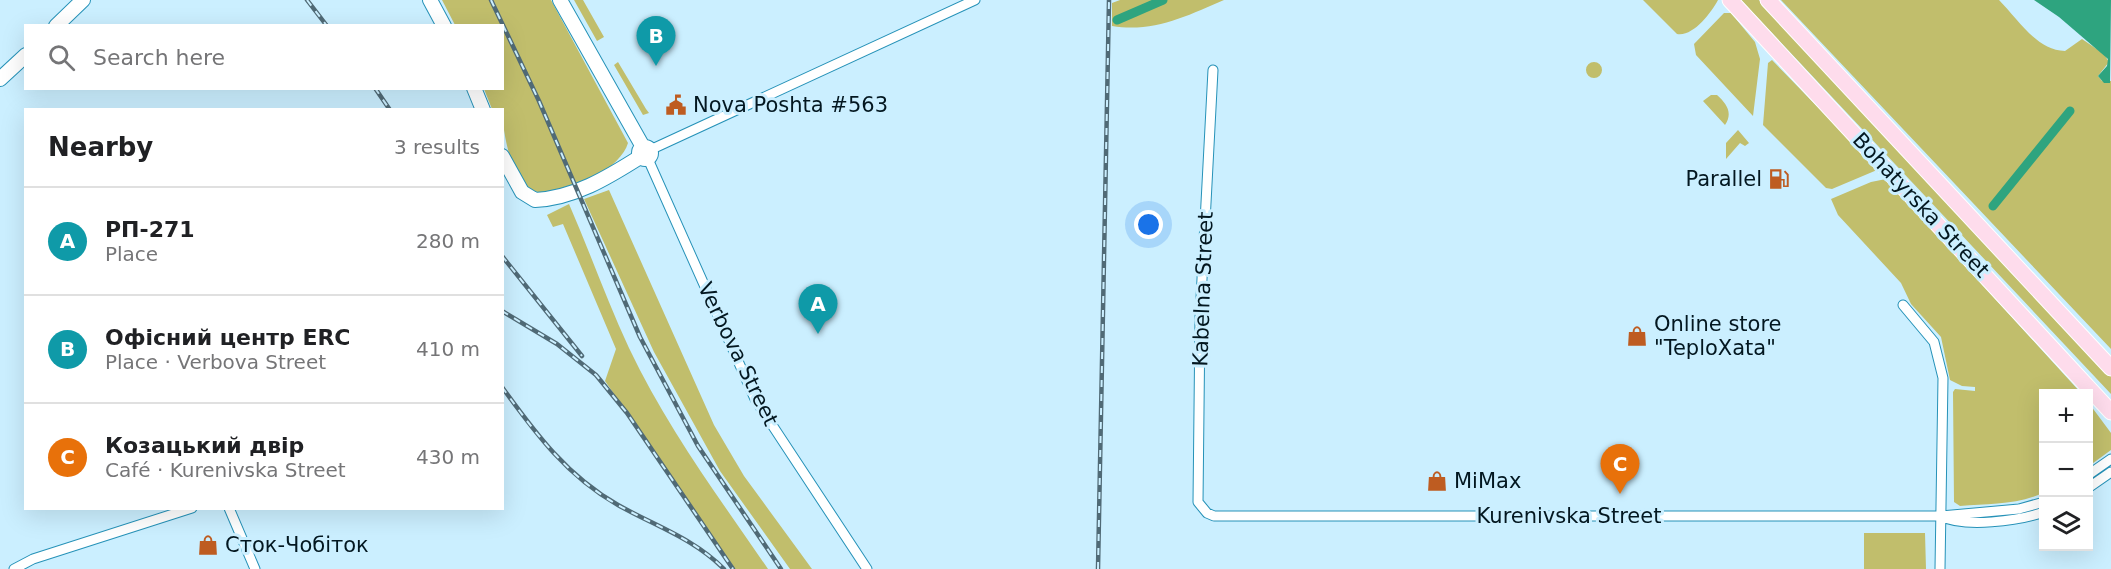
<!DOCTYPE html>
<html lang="en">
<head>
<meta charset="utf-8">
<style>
  :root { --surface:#fff; --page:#f6f6f6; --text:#202124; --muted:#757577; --line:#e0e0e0; --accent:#ea580c }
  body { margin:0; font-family:"DejaVu Sans",sans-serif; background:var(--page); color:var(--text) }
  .controls { position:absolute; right:18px; bottom:18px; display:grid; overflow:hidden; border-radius:0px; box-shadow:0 6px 24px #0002 }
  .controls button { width:54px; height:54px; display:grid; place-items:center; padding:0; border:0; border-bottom:2px solid var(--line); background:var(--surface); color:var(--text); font:30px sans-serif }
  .you { position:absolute; left:1149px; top:225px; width:21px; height:21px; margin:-15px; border:4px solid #fff; border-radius:50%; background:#1a73e8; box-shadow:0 0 0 9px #1a73e833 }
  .badge { display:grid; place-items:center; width:39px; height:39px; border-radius:50%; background:var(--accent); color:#fff; font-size:20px; font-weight:700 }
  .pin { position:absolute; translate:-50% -50px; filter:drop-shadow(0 2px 3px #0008) }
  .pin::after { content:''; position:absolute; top:32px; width:21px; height:18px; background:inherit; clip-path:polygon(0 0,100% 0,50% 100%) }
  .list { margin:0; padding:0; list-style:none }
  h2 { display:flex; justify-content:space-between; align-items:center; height:78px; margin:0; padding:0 24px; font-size:26px }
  h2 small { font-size:20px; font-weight:400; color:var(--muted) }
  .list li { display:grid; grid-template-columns:39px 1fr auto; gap:18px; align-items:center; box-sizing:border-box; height:108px; padding:0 24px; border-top:2px solid var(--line) }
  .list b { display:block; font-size:22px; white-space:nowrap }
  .list p { margin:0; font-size:20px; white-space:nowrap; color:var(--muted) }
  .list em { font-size:20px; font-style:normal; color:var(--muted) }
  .icon { flex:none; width:33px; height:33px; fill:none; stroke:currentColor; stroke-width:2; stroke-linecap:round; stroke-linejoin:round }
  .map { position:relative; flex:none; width:2111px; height:569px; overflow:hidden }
  .search { position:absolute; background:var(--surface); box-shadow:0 6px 24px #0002; left:24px; top:24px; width:480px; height:66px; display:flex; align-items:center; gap:15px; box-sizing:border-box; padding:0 21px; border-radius:0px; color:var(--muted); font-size:22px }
  .panel { position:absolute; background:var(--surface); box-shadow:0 6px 24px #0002; left:24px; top:108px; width:480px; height:402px; border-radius:0px }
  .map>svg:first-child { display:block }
</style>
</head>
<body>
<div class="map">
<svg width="2111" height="569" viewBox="0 0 2111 569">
  <rect width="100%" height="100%" fill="#cbefff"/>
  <path fill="#c1be6c" d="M442,0H551L628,143C620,171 558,203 532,190C510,179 503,131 502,110L492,109L484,89L502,88V26L455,25Z
    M574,0H583L604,37L597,41Z
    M1120,0H1224C1187,16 1153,33 1112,26V3Z
    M1643,0H1718C1711,13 1693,37 1677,34Z
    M1741,0H1759L2111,376V394Z
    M1781,0H1999C2018,19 2036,50 2065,51L2082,39L2104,54L2109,62L2098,76L2102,81H2111V349Z
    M1724,13H1731L1755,42L1760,59L1753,116L1696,55L1694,44Z
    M1772,60L1877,168V170L1832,189L1826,188L1763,125L1768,63Z
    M1586 70a8 8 0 1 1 16 0a8 8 0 1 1-16 0Z
    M618,62L646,109L649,113L643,115L614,65Z
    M1711,95H1717C1727,104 1733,113 1725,125L1703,101Z
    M1738,130L1749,143L1745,146L1740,143L1726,159V143Z
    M1886,179L2081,393L2044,394L2043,493C2017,505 1988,504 1960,506L1954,502L1953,392L1955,389L1975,391V387L1962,386L1950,380L1941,337L1911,304L1901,283L1838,215L1831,199L1871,182Z
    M609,190L714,425L744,476L812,569H790L720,471L654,352L584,199Z
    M569,204C590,252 607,301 629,348C667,428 718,496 768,569H735L605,381L616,349L563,224L553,227L547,215Z
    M2088,402L2111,433V450L2089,466Z
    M1864,533H1925L1926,569H1864Z"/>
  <path fill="#2ea47f" d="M2034,0H2111L2110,83H2104L2098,76L2107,66L2108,59L2059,17Z"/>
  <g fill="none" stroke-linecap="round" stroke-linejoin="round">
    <path stroke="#2ea47f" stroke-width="9" d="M1117,20L1163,0
      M1993,206L2070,111"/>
    <g stroke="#2692b8" stroke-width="11">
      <path id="minor" d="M1213,70L1200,317L1198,502L1207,513L1214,516H1941L2019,509L2044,502
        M650,150L975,0
        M648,159L755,399L867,569
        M1903,305L1934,342L1943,378L1940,569
        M2088,475L2111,459
        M2088,488L2111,472
        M229,508L255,569
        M1941,516C1964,528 2019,521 2044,512
        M14,569L33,559L192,508"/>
    </g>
    <g stroke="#2692b8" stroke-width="16">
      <path id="secondary" d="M430,0L444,26
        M560,0L643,147
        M56,26L83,0
        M0,79L26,55
        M474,88L483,110
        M639 153a6 6 0 1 1 12 0a6 6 0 1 1-12 0Z
        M502,156L522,192L535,200C574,198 607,178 640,157"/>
    </g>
    <g stroke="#fff" stroke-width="17">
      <path id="primary" d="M1730,0L2111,412
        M1768,0L2111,368"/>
    </g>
    <use href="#minor" stroke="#fff" stroke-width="9"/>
    <use href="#secondary" stroke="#fff" stroke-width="14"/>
    <use href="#primary" stroke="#fedcec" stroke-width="15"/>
    <g stroke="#506a76" stroke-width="4.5">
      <path id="rail" d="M307,0L327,26
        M491,0L539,101L640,337L698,446L781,569
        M375,88L390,110
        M502,256L582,356
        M502,311L557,344L596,375L627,413L733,569
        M502,387C536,434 567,476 618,505C655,526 693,538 724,569
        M1098,569L1109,0"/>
    </g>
    <use href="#rail" stroke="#cbefff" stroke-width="2" stroke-dasharray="7" stroke-linecap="butt"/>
  </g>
  <defs>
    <g id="civic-bare" transform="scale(1.62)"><path d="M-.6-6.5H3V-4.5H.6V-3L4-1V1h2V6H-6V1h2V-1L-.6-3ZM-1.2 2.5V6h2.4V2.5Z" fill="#be5c21" stroke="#cbefff" stroke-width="2.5" paint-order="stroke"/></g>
    <g id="fuel-bare" transform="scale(1.62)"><path d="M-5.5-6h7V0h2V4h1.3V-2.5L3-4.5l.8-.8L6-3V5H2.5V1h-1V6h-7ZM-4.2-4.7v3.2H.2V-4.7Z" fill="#be5c21" stroke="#cbefff" stroke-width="2.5" paint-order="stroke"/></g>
    <g id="shop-bare" transform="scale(1.62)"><path d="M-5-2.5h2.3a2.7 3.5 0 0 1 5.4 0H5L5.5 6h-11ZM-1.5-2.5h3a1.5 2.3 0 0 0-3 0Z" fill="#be5c21" stroke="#cbefff" stroke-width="2.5" paint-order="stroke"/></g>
  </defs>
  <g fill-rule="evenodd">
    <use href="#civic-bare" x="676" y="105"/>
    <use href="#fuel-bare" x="1779" y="179"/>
    <use href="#shop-bare" x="1637" y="336"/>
    <use href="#shop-bare" x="1437" y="481"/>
    <use href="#shop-bare" x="208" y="545"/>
  </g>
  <g text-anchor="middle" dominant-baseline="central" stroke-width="6" stroke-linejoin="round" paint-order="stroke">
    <g font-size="21" fill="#031720" stroke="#cbefff" text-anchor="start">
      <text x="693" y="105">Nova Poshta #563</text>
      <text x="1762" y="179" text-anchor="end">Parallel</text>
      <text x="1654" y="324">Online store<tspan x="1654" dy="24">"TeploXata"</tspan></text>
      <text x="1454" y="481">MiMax</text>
      <text x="225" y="545">Сток-Чобіток</text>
    </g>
    <g font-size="21" fill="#031720" stroke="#cbefff">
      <text transform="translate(1921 205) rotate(47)">Bohatyrska Street</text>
      <text transform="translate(1203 289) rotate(-88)">Kabelna Street</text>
      <text transform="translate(738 354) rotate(64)">Verbova Street</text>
      <text x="1569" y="516">Kurenivska Street</text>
    </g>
  </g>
</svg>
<div class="controls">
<button>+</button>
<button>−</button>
<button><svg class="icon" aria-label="layers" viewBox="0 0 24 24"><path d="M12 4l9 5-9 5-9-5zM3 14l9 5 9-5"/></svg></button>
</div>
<div class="you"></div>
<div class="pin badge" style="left:818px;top:334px;background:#0f9aa8">A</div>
<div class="pin badge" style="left:656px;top:66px;background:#0f9aa8">B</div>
<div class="pin badge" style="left:1620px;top:494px;background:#e8710a">C</div>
<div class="search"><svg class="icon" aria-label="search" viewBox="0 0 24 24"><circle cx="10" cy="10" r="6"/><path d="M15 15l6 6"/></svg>Search here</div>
<section class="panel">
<h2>Nearby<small>3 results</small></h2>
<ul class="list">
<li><span class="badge" style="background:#0f9aa8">A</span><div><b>РП-271</b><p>Place</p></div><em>280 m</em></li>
<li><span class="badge" style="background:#0f9aa8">B</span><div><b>Офісний центр ERC</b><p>Place · Verbova Street</p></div><em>410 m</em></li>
<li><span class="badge" style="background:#e8710a">C</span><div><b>Козацький двір</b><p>Café · Kurenivska Street</p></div><em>430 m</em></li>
</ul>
</section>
</div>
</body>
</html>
